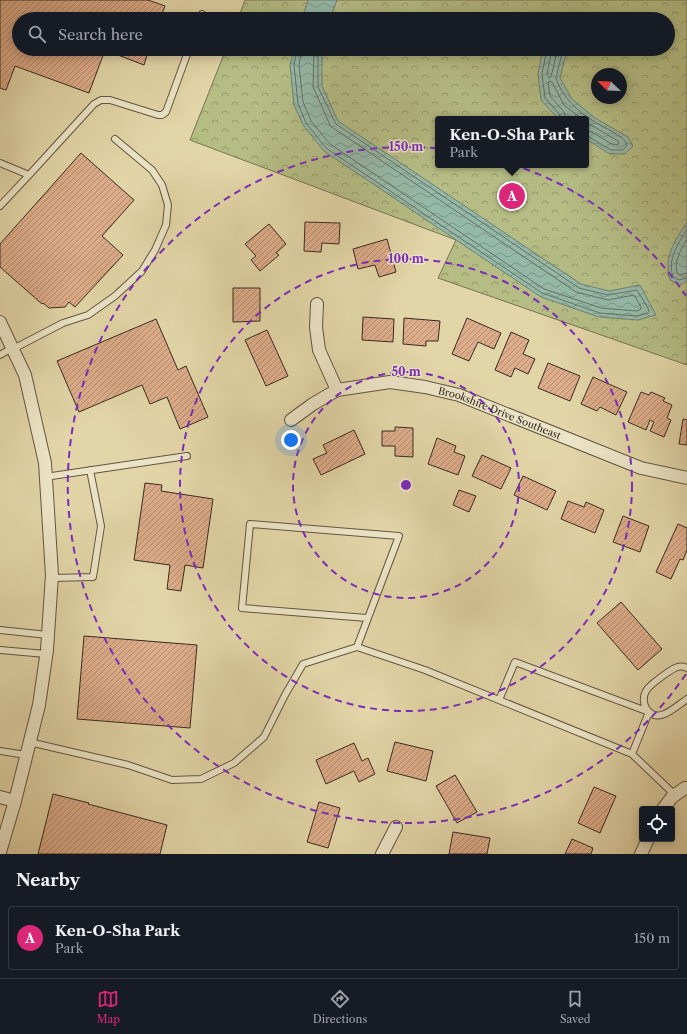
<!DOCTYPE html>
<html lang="en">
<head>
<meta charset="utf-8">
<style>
  :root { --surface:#171b24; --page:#20242c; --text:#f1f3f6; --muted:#9ea1a6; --line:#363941; --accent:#db2777 }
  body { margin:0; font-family:"Libre Caslon Text",serif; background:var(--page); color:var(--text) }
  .controls { position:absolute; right:12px; bottom:12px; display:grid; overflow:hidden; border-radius:4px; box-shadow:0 2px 10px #0003 }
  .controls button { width:36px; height:36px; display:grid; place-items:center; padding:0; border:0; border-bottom:1px solid var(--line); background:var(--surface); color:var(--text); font:20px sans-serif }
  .compass { position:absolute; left:591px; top:68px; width:36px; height:36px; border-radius:50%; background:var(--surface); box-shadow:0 2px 10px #0003; rotate:293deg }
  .you { position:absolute; left:291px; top:440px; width:14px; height:14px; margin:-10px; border:3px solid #fff; border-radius:50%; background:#1a73e8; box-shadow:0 0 0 6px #1a73e833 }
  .badge { display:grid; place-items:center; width:26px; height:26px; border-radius:50%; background:var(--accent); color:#fff; font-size:13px; font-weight:700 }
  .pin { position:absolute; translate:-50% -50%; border:2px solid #fff; box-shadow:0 1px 4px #0006 }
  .popup { position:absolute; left:435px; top:116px; width:154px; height:52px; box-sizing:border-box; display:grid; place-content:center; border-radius:4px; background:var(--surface); filter:drop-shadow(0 1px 3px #0005); font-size:13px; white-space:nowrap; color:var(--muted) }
  .popup b { font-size:15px; color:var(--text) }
  .popup::after { content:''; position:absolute; left:50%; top:100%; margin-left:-8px; border:8px solid transparent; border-top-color:var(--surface) }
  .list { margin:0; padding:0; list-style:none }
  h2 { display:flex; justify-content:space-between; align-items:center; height:52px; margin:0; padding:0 16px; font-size:17px }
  h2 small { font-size:13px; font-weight:400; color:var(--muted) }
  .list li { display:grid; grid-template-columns:26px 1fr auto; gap:12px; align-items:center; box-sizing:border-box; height:64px; margin:0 8px 8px; padding:0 8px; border:1px solid var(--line); border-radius:4px }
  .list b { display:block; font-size:15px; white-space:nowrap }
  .list p { margin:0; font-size:13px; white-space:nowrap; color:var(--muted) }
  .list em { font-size:13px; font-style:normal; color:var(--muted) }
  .icon { flex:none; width:22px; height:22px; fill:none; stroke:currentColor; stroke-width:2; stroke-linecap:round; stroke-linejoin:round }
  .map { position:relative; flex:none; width:687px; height:854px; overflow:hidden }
  .search { position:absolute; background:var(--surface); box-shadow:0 2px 10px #0003; left:12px; right:12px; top:12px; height:44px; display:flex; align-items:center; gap:10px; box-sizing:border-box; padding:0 14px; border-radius:22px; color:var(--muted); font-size:15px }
  .sheet { height:124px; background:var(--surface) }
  nav { display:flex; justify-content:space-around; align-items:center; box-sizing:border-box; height:56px; border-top:1px solid var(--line); background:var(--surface); font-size:11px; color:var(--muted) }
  nav a { display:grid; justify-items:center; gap:2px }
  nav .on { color:var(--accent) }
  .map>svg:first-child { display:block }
</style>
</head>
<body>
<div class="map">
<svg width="687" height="854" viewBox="0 0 687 854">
  <defs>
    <pattern id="forest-crowns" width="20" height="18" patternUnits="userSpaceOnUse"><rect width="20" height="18" fill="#b5bd85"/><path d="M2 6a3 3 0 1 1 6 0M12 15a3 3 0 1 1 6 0" fill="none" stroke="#949a6c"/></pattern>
    <pattern id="water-waves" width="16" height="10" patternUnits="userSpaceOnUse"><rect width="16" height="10" fill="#95b9a9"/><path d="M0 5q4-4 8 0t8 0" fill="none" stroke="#7a9789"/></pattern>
    <pattern id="building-hatch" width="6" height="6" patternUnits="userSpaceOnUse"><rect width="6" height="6" fill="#ddac8a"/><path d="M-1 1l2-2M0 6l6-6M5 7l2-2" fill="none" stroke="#b48c70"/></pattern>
  </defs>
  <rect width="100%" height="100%" fill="#e2d5a7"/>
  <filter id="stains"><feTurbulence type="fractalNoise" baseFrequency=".005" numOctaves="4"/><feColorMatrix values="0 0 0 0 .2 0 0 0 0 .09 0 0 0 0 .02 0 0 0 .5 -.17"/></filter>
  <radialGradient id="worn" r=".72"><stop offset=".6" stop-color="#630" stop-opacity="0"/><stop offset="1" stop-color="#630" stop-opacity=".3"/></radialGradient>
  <path fill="url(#forest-crowns)" stroke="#767452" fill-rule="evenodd" d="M245,0H687V365L438,278L456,240L190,140L226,49H668V19H238ZM597,74H621V98H597ZM438,119H586V165H438Z"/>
  <path fill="url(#water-waves)" stroke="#6f8172" d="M308,0H337L330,19H302Z
    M294,49H323L322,55V86L338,121L581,284L609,291L640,285L656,315L638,320L599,317L541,297L324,151L303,125L294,105L290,65Z
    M544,49H572L565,58L560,78L572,99L595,118L628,137L633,146L625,154H610L586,139V119H558L541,100L538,74L542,52Z
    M687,222V281L680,285L670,280C663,256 675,241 687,222Z"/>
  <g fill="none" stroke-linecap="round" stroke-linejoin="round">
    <path stroke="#667264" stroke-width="1" d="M297,49L294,65L298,104L306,123L326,148L542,293L600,313L637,316L648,313L649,310L637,290L608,295L579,288L336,124L318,87V55L319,49
      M302,49L299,65L303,102L311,121L330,144L544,289L601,308L637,311L641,309V307L634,295L608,300L576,292L333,128L330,125L313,87L314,49
      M547,49L542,74L545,98L560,115L561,119
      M552,49L547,74L549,78L551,77L556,56L560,49
      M567,49L561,57L556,78C562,97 578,112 595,122C604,128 624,135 627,145L623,150H611L589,137L586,136
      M566,119L564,112L550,96L548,83L549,81L552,82L564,105L582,119
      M586,122L618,141L619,144L613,145L592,132L586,131
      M687,229C678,244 667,259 673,277L679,280L687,278
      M687,239C682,247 671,266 679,275L687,273"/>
  </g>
  <path fill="url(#building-hatch)" stroke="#362c20" d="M0,0H148L165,6L160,19H19V49H149L144,65L105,50L89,93L15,66L6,90L0,88Z
    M81,153L134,200L102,236L123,255L75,307L69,302L65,307L49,308L43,303L42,304L0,267V244Z
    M305,222L340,223L339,244L322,243L321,252L304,251Z
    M269,224L286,244L276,253L279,255L260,271L251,260L256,256L245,244Z
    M387,239L396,272L379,277L375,265L358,269L353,249Z
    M233,288H260V321L233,322Z
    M363,317L394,319L393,342L362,340Z
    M404,318L440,321L438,341H426V346L403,344Z
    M467,318L501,333L494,349L478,342L469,361L452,354Z
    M156,319L178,370L186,366L208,417L180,429L167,397L150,404L142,385L79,412L57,361Z
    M267,330L288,376L266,386L245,340Z
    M511,332L529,340L523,354L535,359L528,374L515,368L511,377L495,370Z
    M548,363L580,376L570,401L538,388Z
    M593,377L627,392L616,415L600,407L597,411L581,404Z
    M641,392L649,395L651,392L665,398L663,401L672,405L667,418L671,420L664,437L650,431L654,422L650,420L646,430L628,422Z
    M683,419L687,420V445L679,444Z
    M395,427L413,428V457L395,456V446H382V431H395Z
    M354,430L365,454L321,475L313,459L327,453L323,445Z
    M437,438L456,446L454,452L465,456L458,475L428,464Z
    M482,455L511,468L501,489L472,476Z
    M523,476L556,491L547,510L514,495Z
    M145,483L162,485L161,491L213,499L203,568L185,565L181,591L167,589L170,565L134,560Z
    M459,490L476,496L469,512L453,505Z
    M568,501L584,507L586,502L604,510L595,533L561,519Z
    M623,516L649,526L640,552L613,542Z
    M678,524L687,528V550L683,560L680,559L671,579L656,572Z
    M621,602L662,649L638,670L597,623Z
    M84,636L197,645L190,728L77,719Z
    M395,742L433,751L426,781L387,771Z
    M354,743L362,761L368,758L375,774L359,782L354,771L326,784L316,760Z
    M455,775L477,812L457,823L436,786Z
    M594,787L616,796L600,833L578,823Z
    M53,794L89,803L88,804L167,825L160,854H38Z
    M319,802L340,808L328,848L307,842Z
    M453,832L490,838L487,854H449Z
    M572,839L593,848L591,854H565Z"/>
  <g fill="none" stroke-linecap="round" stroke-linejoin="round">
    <g stroke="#615642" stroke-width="8">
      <path id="lane" d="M200,19L202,14
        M0,163L29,175L94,104L101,100H110L158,115H162L166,112L189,49
        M0,206L29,175
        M13,349L63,323L88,315L115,296L142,271L155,250L166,225L168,205L162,185L152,170L115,139
        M0,355L12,348
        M45,477L187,456
        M52,578L93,577L101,526L90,470
        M0,630L48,635
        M357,647L399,536L250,524L242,608L367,618
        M0,650L46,654
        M687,668C683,666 679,666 675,668C669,671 649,685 646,691C643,696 643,703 646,708C657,726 675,707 687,699
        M499,700L515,662L649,712L632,754
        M29,742L128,765L172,780L201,779L234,763L264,737L285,695L303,664L357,647L425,670L632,754L675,795
        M0,751L26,755"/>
    </g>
    <g stroke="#615642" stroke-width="14">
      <g id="street">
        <path d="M317,304L316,327L319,350L337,390"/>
        <path d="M0,322L25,375L45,463L52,575L47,650L39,705L15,801L0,852"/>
        <path id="s1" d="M291,420L313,404L337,390L390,382L425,387L459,395L641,468L687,478"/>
        <path d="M0,797L15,801"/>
        <path d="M663,809L672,797L685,788H687"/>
        <path d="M382,854L396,827"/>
        <path d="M641,854L648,839"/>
      </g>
    </g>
    <use href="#lane" stroke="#ece4c6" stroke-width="6"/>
    <use href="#street" stroke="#ece4c6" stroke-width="12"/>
  </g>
  <g fill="none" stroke="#7b2cbf" stroke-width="2" stroke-dasharray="7 5">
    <circle cx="406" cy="485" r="113"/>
    <circle cx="406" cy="485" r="226"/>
    <path d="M686 674A338 338 0 1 1 686 296"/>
  </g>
  <g text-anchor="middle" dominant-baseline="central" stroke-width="3" stroke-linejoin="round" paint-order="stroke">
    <g font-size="10" fill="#362c20" stroke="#ece4c6">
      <text stroke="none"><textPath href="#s1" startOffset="223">Brookshire Drive Southeast</textPath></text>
    </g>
  </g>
  <circle cx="406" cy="485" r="6" fill="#7b2cbf" stroke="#ece4c6" stroke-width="2"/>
  <g font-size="12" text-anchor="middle" font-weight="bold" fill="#7b2cbf" stroke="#ece4c6" stroke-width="3" stroke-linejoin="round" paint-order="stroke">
    <text x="406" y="151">150 m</text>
    <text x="406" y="263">100 m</text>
    <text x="406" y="376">50 m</text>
  </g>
  <rect width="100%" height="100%" filter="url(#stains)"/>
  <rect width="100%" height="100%" fill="url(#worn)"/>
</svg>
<div class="controls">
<button><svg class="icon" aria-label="locate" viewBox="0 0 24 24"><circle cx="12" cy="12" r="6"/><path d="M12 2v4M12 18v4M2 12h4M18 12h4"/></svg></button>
</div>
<svg class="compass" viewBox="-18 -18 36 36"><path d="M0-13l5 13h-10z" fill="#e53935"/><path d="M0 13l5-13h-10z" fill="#9ea1a6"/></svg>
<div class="you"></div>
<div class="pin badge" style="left:512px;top:196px">A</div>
<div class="popup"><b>Ken-O-Sha Park</b>Park</div>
<div class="search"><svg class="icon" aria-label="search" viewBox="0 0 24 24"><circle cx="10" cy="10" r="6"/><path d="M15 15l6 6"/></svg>Search here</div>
</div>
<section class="sheet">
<h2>Nearby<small></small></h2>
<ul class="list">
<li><span class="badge">A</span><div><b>Ken-O-Sha Park</b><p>Park</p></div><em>150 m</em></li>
</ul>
</section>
<nav>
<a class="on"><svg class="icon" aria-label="map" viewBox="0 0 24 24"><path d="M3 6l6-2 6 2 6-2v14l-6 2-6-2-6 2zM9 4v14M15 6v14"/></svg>Map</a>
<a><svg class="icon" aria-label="directions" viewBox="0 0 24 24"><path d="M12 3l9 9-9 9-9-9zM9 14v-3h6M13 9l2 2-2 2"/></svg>Directions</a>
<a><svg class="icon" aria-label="saved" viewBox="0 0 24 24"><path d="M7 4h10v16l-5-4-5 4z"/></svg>Saved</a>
</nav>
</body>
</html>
